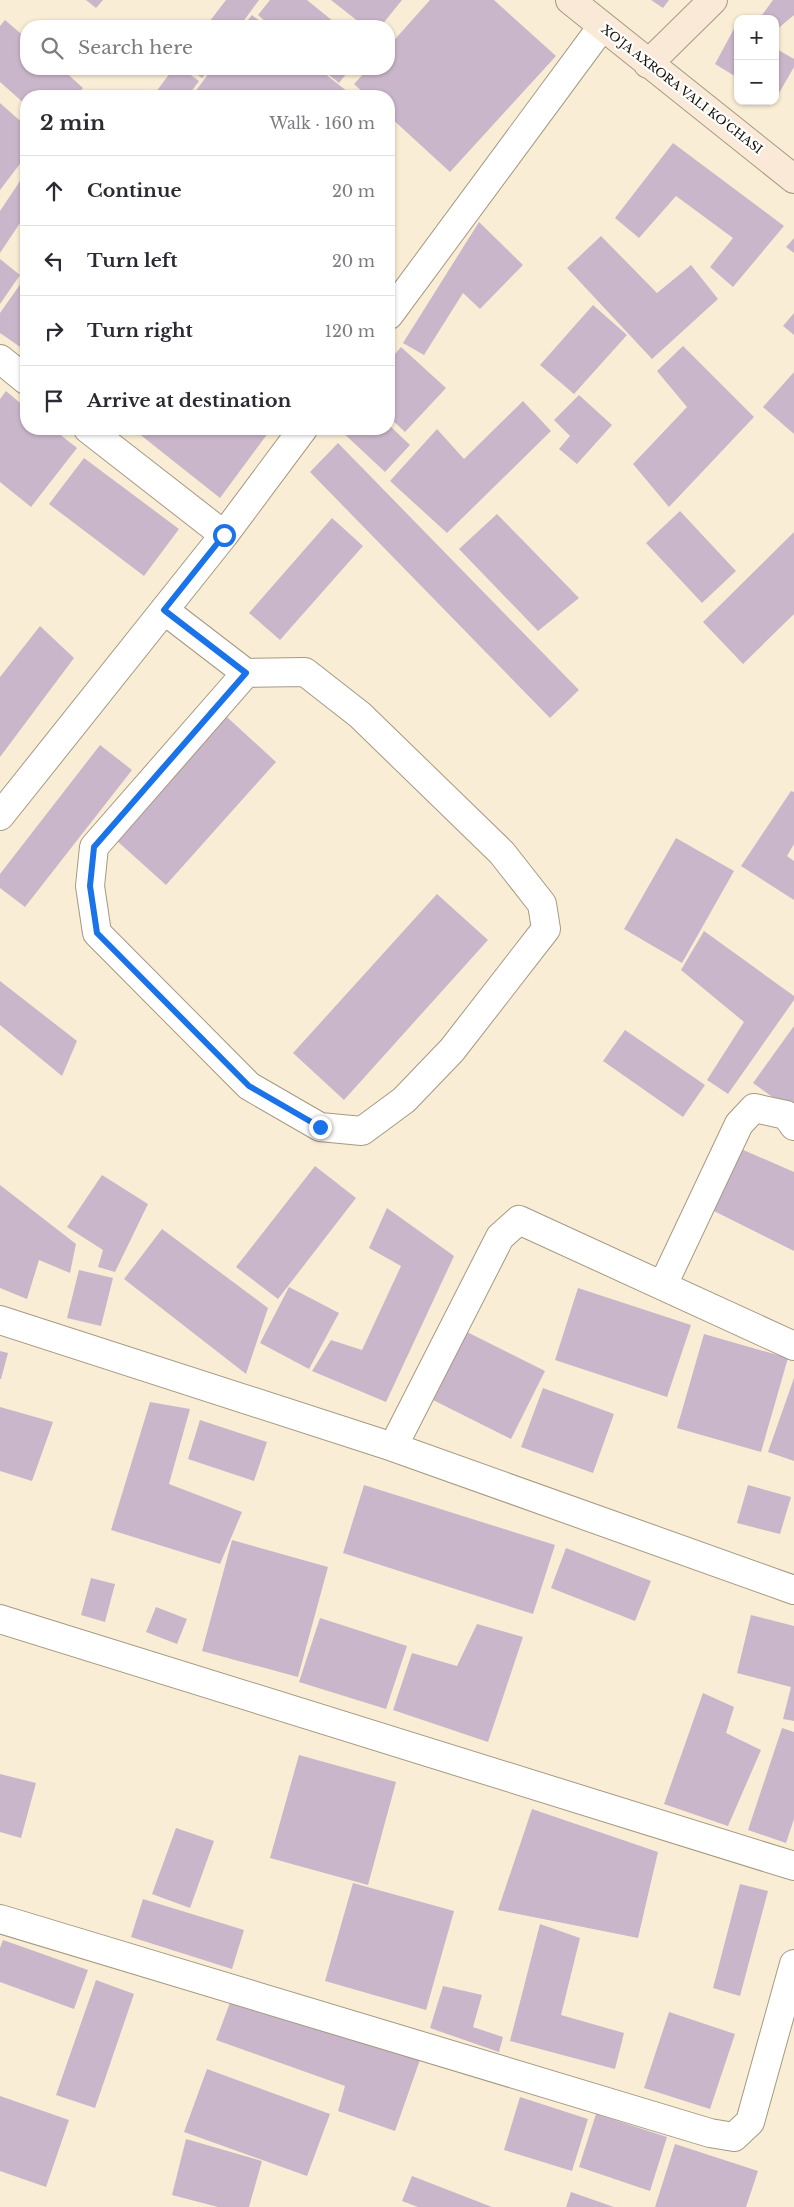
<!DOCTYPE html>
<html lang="en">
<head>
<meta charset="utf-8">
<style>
  :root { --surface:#fff; --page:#f2f2f3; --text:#2b2b33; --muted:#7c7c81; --line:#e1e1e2 }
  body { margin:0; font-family:"Libre Baskerville",serif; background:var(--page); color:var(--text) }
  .controls { position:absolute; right:15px; top:15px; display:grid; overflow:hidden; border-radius:10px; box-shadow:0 1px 4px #0004 }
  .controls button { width:45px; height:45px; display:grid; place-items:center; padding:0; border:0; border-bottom:1px solid var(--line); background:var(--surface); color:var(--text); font:25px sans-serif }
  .stop { position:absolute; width:15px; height:15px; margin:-11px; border:4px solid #1a73e8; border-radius:50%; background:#fff }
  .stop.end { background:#1a73e8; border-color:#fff; box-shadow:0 1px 5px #0008 }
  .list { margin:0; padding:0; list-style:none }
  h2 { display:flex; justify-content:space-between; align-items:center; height:65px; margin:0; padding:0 20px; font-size:21px }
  h2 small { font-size:16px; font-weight:400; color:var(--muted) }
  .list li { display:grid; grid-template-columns:32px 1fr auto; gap:15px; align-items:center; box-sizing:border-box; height:70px; padding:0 20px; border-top:1px solid var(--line) }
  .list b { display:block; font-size:19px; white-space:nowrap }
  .list em { font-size:16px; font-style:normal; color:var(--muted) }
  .icon { flex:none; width:28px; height:28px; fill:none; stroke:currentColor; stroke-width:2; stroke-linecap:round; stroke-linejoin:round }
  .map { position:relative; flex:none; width:794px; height:2207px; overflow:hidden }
  .search { position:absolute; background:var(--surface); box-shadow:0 1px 4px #0004; left:20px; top:20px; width:375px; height:55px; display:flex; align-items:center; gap:12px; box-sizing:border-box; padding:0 18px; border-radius:20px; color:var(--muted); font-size:19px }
  .panel { position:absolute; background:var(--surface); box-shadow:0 1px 4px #0004; left:20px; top:90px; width:375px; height:345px; border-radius:20px }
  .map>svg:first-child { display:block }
</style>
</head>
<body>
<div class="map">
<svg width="794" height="2207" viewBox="0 0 794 2207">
  <rect width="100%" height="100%" fill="#faedd5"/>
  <path fill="#cab6ca" d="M86,0H103L96,8Z
    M226,0H259L240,26H206Z
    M270,0H307L339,26H271L258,15Z
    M331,0H402L381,26H364Z
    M430,0H494L556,56L450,172L389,116V96H367L354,84L368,69H389V46Z
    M651,0H669L663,8Z
    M773,0H794V15L775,31V19H759Z
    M252,15L266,26H243Z
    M5,20L26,38V69H62L83,88L76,96H26V105L0,82V26Z
    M736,25L738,26V78L715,64Z
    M775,48L794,59V67L775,100Z
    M173,69H182L199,81L188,96H153Z
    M190,69H209L202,78Z
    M212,69H319L353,96H192Z
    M322,69H350L339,83Z
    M0,103L26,126V156L0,190Z
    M673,143L784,226L733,287L710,267L733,238L676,196L639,238L615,218Z
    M26,172V214L0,253V211Z
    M479,222L523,265L480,309L463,293L424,355L403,343Z
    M601,236L657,293L691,265L718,299L652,359L567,268Z
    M794,238V253L786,247Z
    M0,259L20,275L0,304Z
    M26,276V351L0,333V313Z
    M593,305L627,335L574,394L540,365Z
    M794,313V335L783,326Z
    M683,346L754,417L669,507L633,464L687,407L657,371Z
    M401,347L446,388L405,432L389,417V361Z
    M794,372V434L763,407Z
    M6,391L26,408V429H53L77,448L31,507L0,482V399Z
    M579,395L612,425L577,464L559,449L570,436L554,420Z
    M523,401L551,431L447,533L390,481L437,429L464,459Z
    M389,425L410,445L385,472L339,429H389Z
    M133,429H271L220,498Z
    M338,443L579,690L550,718L310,472Z
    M84,458L179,529L144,576L49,504Z
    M680,511L736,571L702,603L646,543Z
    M497,514L579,598L538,631L459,549Z
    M332,518L363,546L280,640L249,613Z
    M794,532V614L743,664L703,622Z
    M40,626L74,658L0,757V677Z
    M227,717L276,762L166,885L116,840Z
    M100,745L132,770L25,907L0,888V874Z
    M791,791L794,792V844L787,856L794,861V900L741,866Z
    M676,838L734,871L682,963L624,929Z
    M437,894L488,940L344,1100L293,1053Z
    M704,931L794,996V1000L728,1094L707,1080L744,1022L681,970Z
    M0,981L77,1041L62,1076L0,1025Z
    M794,1026V1102L789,1109L753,1083Z
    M625,1030L705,1085L683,1117L603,1061Z
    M741,1149L794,1172V1251L714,1211Z
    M315,1166L356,1198L278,1299L236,1267Z
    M102,1175L148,1204L115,1272L98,1267L103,1250L67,1227Z
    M0,1185L76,1244L70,1273L39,1260L27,1299L0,1288Z
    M387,1208L454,1256L386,1402L312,1371L331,1340L362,1350L401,1266L369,1248Z
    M162,1229L268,1308L246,1374L124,1279Z
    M79,1270L113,1278L101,1326L67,1318Z
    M289,1287L339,1313L309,1369L260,1343Z
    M578,1288L691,1325L667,1397L555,1360Z
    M467,1332L545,1371L511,1439L433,1400Z
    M704,1334L788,1358L761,1452L677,1428Z
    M0,1351L8,1353L1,1379H0Z
    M794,1378V1461L768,1452Z
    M543,1388L614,1414L593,1473L521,1447Z
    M150,1402L190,1409L169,1484L242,1512L220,1564L111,1530Z
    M0,1407L53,1422L32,1481L0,1471Z
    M200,1420L267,1442L254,1481L188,1459Z
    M364,1485L555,1545L533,1614L343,1553Z
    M748,1485L791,1497L780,1534L737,1523Z
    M232,1540L328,1567L298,1677L202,1651Z
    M566,1548L651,1581L635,1621L551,1588Z
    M91,1578L115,1584L105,1622L81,1615Z
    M156,1607L187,1619L177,1644L146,1632Z
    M751,1615L794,1626V1721L783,1719L791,1687L737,1673Z
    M320,1618L407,1646L386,1709L299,1682Z
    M477,1624L523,1637L488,1742L393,1710L412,1653L457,1666Z
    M703,1693L734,1707L726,1733L761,1750L728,1826L664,1804Z
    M782,1728L794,1732V1819L786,1843L748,1830Z
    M299,1755L396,1782L368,1885L270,1858Z
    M0,1774L36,1783L21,1838L0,1832Z
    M532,1809L658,1852L638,1938L498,1910Z
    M176,1828L214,1841L190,1908L152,1894Z
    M353,1883L454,1911L426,2010L325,1981Z
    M740,1884L768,1891L740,1996L713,1988Z
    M143,1899L244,1930L232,1969L131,1937Z
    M540,1924L580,1938L561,2015L624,2033L615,2069L510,2041Z
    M3,1940L88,1970L74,2009L0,1982V1948Z
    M96,1980L134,1994L95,2108L56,2095Z
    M443,1986L482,1995L473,2027L503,2037L499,2052L430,2028Z
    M231,2000L421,2057L395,2131L338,2111L345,2086L216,2040Z
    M669,2012L735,2034L710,2109L644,2088Z
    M207,2069L330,2114L307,2176L184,2132Z
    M0,2096L69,2120L46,2187L0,2171Z
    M520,2097L588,2119L572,2171L504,2150Z
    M596,2114L667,2137L650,2191L579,2167Z
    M186,2139L262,2161L249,2207H218L172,2195Z
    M675,2144L758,2171L746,2207H655Z
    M412,2176L492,2207H418L402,2201Z
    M571,2192L614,2207H566Z"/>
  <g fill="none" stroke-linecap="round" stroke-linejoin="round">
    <g stroke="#a59982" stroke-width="30">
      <path id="street" d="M389,315L601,28
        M0,359L26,380
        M88,429L224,535
        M164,610L246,673
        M305,672L360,715L502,853L542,904L546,929L452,1050L404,1100L362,1131L320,1127L249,1086L97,933L90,886L94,847L246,673Z
        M0,816L224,535L303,429
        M663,1285L739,1124L754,1108L786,1115L794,1126
        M0,1320L393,1447L794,1590
        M393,1447L500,1237L519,1220L794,1346
        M0,1619L794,1866
        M0,1919L710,2133L734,2137L750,2122L794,1964"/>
    </g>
    <g stroke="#a59982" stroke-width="30">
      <path id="secondary" d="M570,0L794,179
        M648,64L713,0"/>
    </g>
    <use href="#street" stroke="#fff" stroke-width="28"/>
    <use href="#secondary" stroke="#f9e9d6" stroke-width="28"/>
  </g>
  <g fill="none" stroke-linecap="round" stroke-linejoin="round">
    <path stroke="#1a73e8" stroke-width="6" d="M224,535L164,610L246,673L94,847L90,886L97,933L249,1086L320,1127"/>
  </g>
  <g text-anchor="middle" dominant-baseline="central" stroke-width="4.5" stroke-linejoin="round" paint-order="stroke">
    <g font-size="12" fill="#120e06" stroke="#fff">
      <text transform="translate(682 89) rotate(38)">XO'JA AXRORA VALI KO'CHASI</text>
    </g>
  </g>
</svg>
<div class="controls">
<button>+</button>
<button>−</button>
</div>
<div class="stop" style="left:224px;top:535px"></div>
<div class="stop end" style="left:320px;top:1127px"></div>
<div class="search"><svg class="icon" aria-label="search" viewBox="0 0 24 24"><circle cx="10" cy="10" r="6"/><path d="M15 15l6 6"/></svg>Search here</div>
<section class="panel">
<h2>2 min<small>Walk · 160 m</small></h2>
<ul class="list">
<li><svg class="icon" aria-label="ahead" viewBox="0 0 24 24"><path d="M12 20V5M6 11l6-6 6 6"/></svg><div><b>Continue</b></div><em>20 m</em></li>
<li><svg class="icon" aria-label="left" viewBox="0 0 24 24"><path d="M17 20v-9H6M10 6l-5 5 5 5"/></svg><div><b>Turn left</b></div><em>20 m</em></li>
<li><svg class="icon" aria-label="right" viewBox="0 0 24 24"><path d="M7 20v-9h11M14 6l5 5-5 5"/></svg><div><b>Turn right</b></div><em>120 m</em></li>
<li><svg class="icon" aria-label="arrive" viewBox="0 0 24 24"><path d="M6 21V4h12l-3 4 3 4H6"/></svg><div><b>Arrive at destination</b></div></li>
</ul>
</section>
</div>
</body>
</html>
